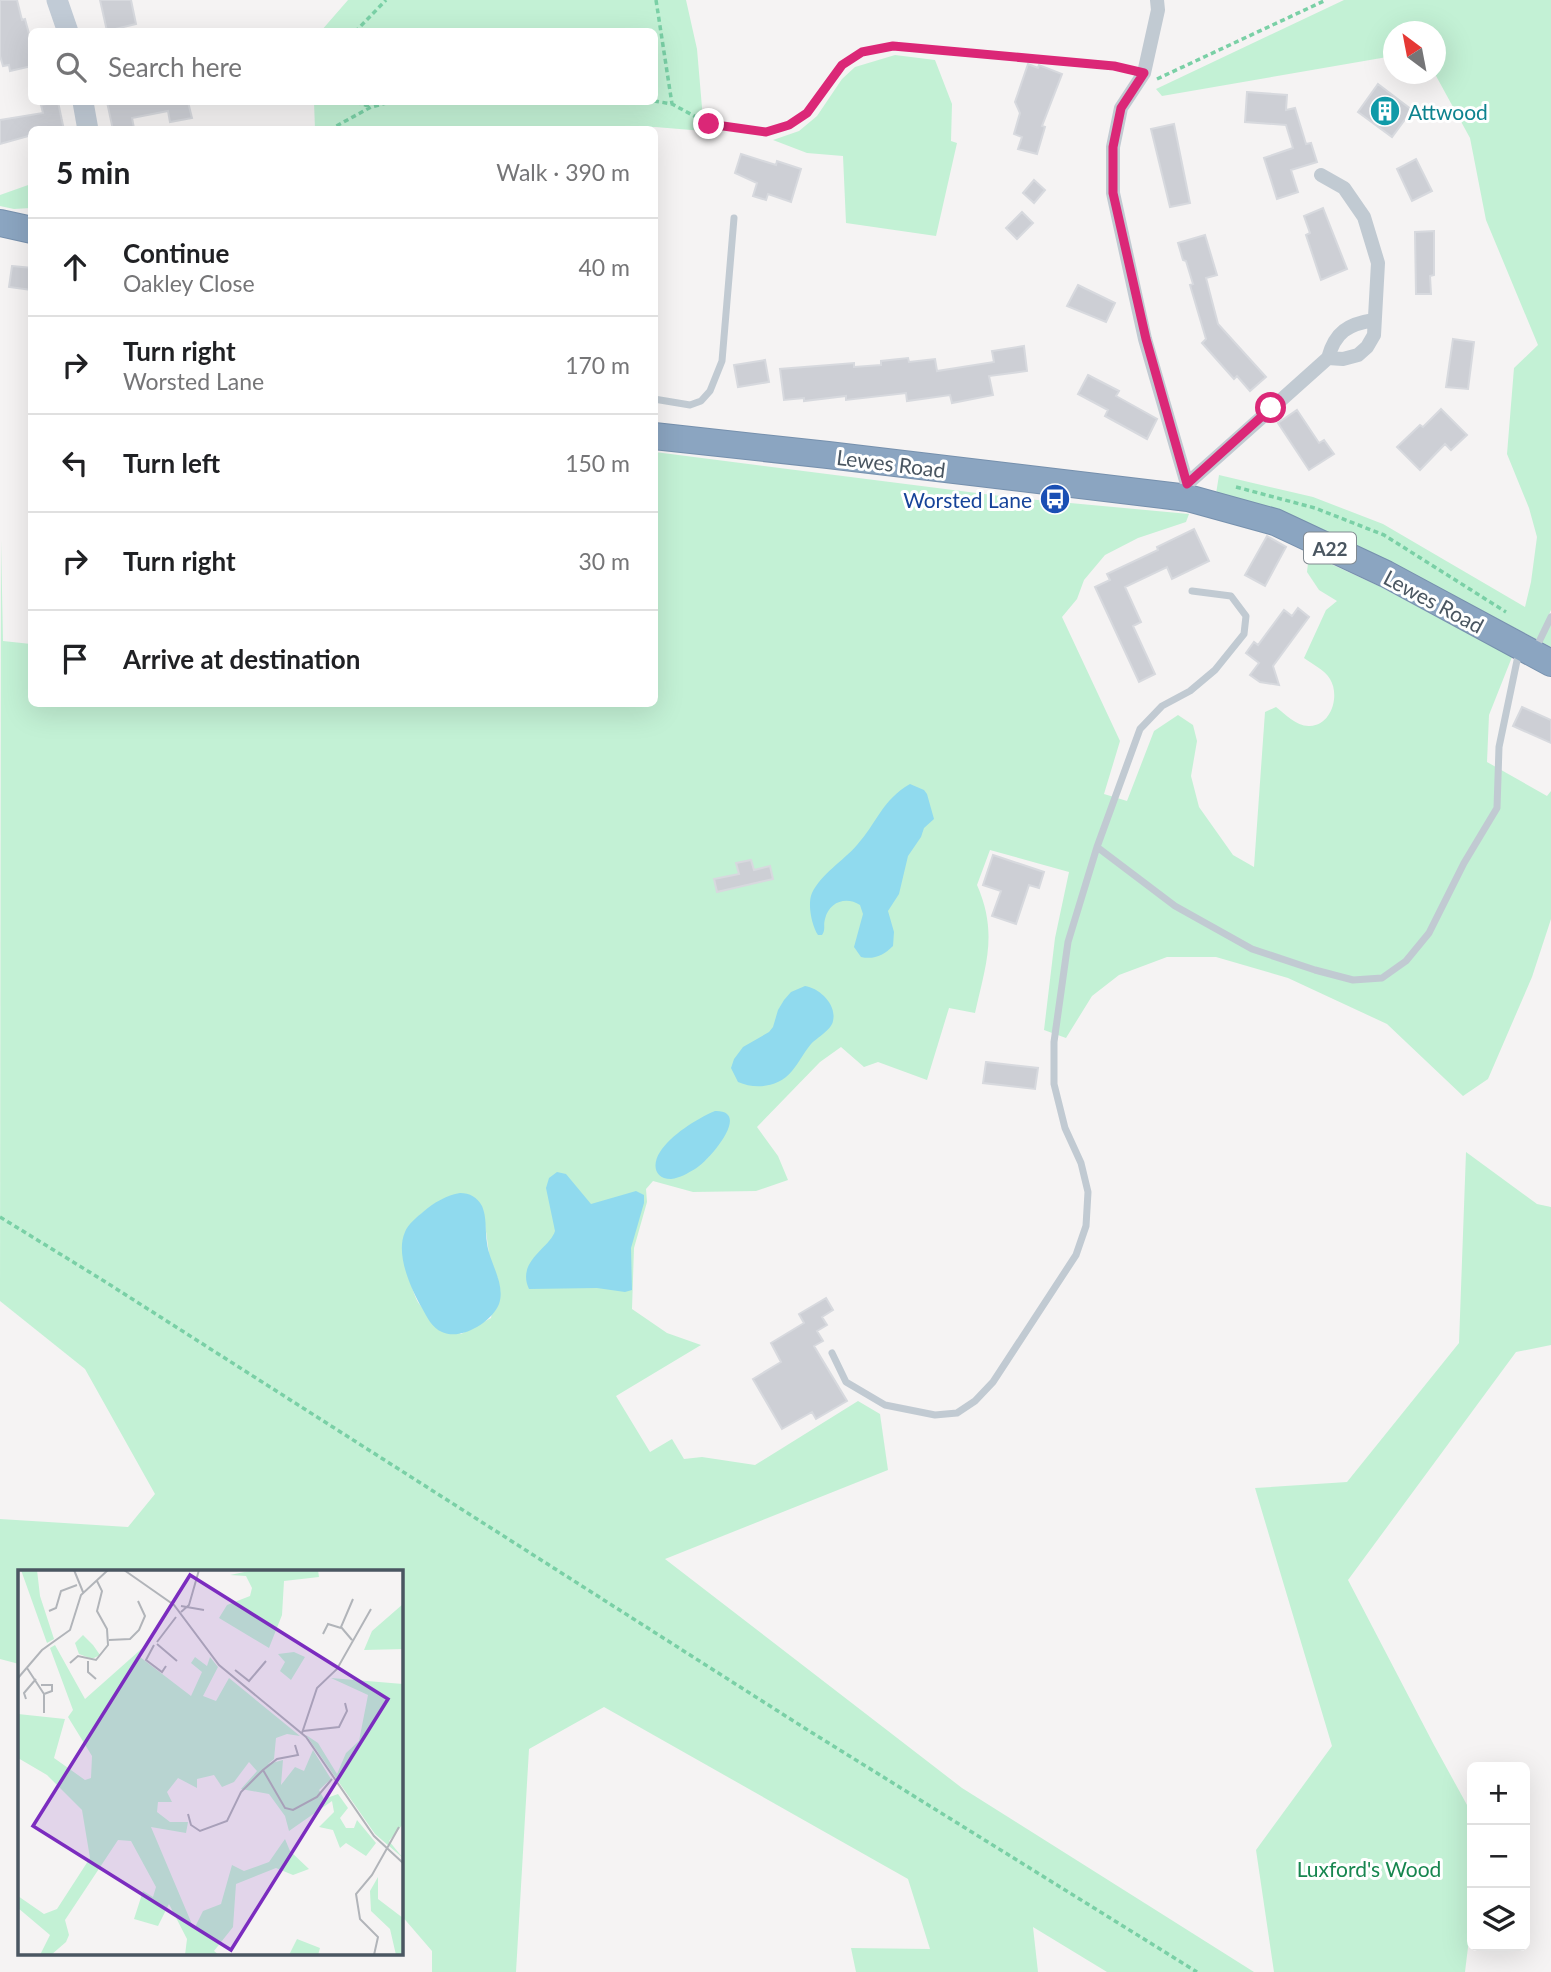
<!DOCTYPE html>
<html lang="en">
<head>
<meta charset="utf-8">
<style>
  :root { --surface:#fff; --page:#f6f6f6; --text:#202124; --muted:#757577; --line:#e0e0e0 }
  body { margin:0; font-family:Lato,sans-serif; background:var(--page); color:var(--text) }
  .controls { position:absolute; right:21px; bottom:21px; display:grid; overflow:hidden; border-radius:10px; box-shadow:0 7px 28px #0002 }
  .controls button { width:63px; height:63px; display:grid; place-items:center; padding:0; border:0; border-bottom:2px solid var(--line); background:var(--surface); color:var(--text); font:35px sans-serif }
  .compass { position:absolute; left:1383px; top:21px; width:63px; height:63px; border-radius:50%; background:var(--surface); box-shadow:0 7px 28px #0002; rotate:328deg }
  .stop { position:absolute; width:21px; height:21px; margin:-16px; border:5px solid #db2777; border-radius:50%; background:#fff }
  .stop.end { background:#db2777; border-color:#fff; box-shadow:0 2px 7px #0008 }
  .list { margin:0; padding:0; list-style:none }
  h2 { display:flex; justify-content:space-between; align-items:center; height:91px; margin:0; padding:0 28px; font-size:30px }
  h2 small { font-size:23px; font-weight:400; color:var(--muted) }
  .list li { display:grid; grid-template-columns:46px 1fr auto; gap:21px; align-items:center; box-sizing:border-box; height:98px; padding:0 28px; border-top:2px solid var(--line) }
  .list b { display:block; font-size:26px; white-space:nowrap }
  .list p { margin:0; font-size:23px; white-space:nowrap; color:var(--muted) }
  .list em { font-size:23px; font-style:normal; color:var(--muted) }
  .icon { flex:none; width:38px; height:38px; fill:none; stroke:currentColor; stroke-width:2; stroke-linecap:round; stroke-linejoin:round }
  .map { position:relative; flex:none; width:1551px; height:1972px; overflow:hidden }
  .search { position:absolute; background:var(--surface); box-shadow:0 7px 28px #0002; left:28px; top:28px; width:630px; height:77px; display:flex; align-items:center; gap:18px; box-sizing:border-box; padding:0 24px; border-radius:10px; color:var(--muted); font-size:26px }
  .panel { position:absolute; background:var(--surface); box-shadow:0 7px 28px #0002; left:28px; top:126px; width:630px; height:581px; border-radius:10px }
  .map>svg:first-child { display:block }
</style>
</head>
<body>
<div class="map">
<svg width="1551" height="1972" viewBox="0 0 1551 1972">
  <rect width="100%" height="100%" fill="#f5f3f3"/>
  <path fill="#c3f1d5" fill-rule="evenodd" d="M348,0H686L697,49L704,131L655,127L592,130L315,129L314,102H654V32L321,31Z
    M1344,0H1551V610L1546,621L1551,624V647L1385,559L1279,513L1216,494L1219,475L1313,497L1383,524L1525,607L1531,582L1537,537L1529,508L1507,454L1514,368L1538,345L1486,220L1470,138L1435,74L1436,32H1394L1393,56L1162,96L1156,89Z
    M895,55L935,60L952,104L951,141L957,143L936,236L846,223L843,156L807,153L773,140L799,131L817,116L842,79L855,67Z
    M31,184V208L14,209L0,206V195Z
    M655,452L1016,498L1189,514L1186,522L1138,538L1105,555L1084,580L1077,599L1062,617L1120,741L1104,794L1127,801L1154,731L1178,715L1193,725L1197,741L1191,776L1199,807L1233,855L1254,867L1265,712L1276,707C1285,714 1297,727 1310,726C1332,725 1340,695 1330,679C1325,670 1312,664 1304,658L1326,610L1337,601L1319,590L1307,572L1309,554L1379,586L1512,657L1489,715L1487,762L1547,796L1551,791V919L1532,977L1488,1079L1463,1096L1387,1024L1288,978L1216,957H1167L1119,975L1092,996L1066,1038L1044,1030L1055,938L1069,872L990,850L977,885C998,933 986,964 975,1013L949,1008L927,1080L878,1062L864,1067L841,1047L820,1062L757,1127L778,1156L788,1180L756,1191L693,1192L653,1181L646,1189L647,1202L634,1248L632,1309L667,1333L701,1345L616,1396L650,1452L672,1439L684,1459L702,1457L755,1465L858,1401L880,1414L888,1470L665,1559L962,1788L1254,1972H1107L1033,1927L1038,1972H856L851,1948L930,1949L908,1879L604,1707L529,1749L516,1972H432V1951L401,1915V1571H19V1664L0,1659V1519L128,1527L155,1494L85,1369L0,1301L1,540L3,641L31,644L32,704H654ZM438,1202L483,1209L490,1261L498,1279L491,1318L461,1334C448,1325 430,1316 420,1305C415,1299 412,1287 410,1279C397,1239 402,1225 438,1202Z
    M1466,1152L1537,1204L1551,1207V1345L1516,1352L1348,1580L1434,1745L1472,1814V1914L1465,1972H1274L1256,1850L1332,1746L1255,1488L1347,1482L1459,1343Z"/>
  <path fill="#90daee" d="M910,784L924,790L927,794L934,819L924,828L921,837L908,856L899,894L888,911L894,932L893,946C884,955 874,960 861,957L854,947L863,914L860,905C847,896 829,901 825,919C823,926 826,929 822,935H818C812,926 807,904 812,893C821,874 843,861 857,845C877,823 882,800 910,784Z
    M805,986C819,988 837,1004 833,1021C832,1029 817,1038 811,1044C804,1052 799,1063 792,1071C779,1087 756,1090 738,1082L731,1068L734,1059L743,1047L769,1032L773,1027L778,1010L784,1000L791,992Z
    M715,1111C753,1110 708,1162 695,1169C688,1173 680,1178 671,1179C654,1179 652,1164 660,1152C671,1135 696,1119 715,1111Z
    M557,1172L566,1174L591,1204L636,1191L644,1195V1203L631,1248L632,1290L625,1292L597,1288L529,1289C516,1261 550,1248 555,1231L546,1188L549,1178Z
    M460,1193C470,1193 477,1197 482,1206C487,1217 485,1231 487,1243C489,1262 506,1284 499,1304C492,1322 461,1341 442,1332C432,1328 427,1317 422,1308C411,1289 395,1254 405,1232C408,1224 417,1217 423,1212C433,1203 447,1195 460,1193Z"/>
  <path fill="#cdcfd5" stroke="#d7d9de" stroke-width="2" d="M0,0H17L22,20L25,19L32,45V66L10,71L9,65L3,66L0,56Z
    M100,0H131L136,24L107,31Z
    M1028,64L1038,68L1039,65L1062,74L1042,126L1045,127L1037,154L1018,149L1022,137L1014,134L1020,113L1015,102Z
    M1378,84L1412,110L1392,137L1358,112Z
    M1247,92L1287,95L1286,110L1295,108L1306,144L1311,143L1317,162L1291,170L1298,192L1277,199L1264,158L1293,148L1286,125L1245,122Z
    M58,102L64,130H32V135L0,144V120L43,113L41,105Z
    M107,102H188L192,118L170,122L168,111L132,118L134,128L113,130Z
    M1174,124L1190,203L1170,207L1151,129Z
    M741,154L776,165L777,161L801,169L791,202L768,194L766,200L753,196L757,183L735,173Z
    M1416,159L1432,191L1412,201L1397,169Z
    M1034,180L1045,190L1034,203L1023,193Z
    M1323,208L1347,269L1321,280L1306,235L1310,233L1304,216Z
    M1022,212L1033,223L1017,239L1006,228Z
    M1434,231V275L1430,276L1431,294H1416L1415,232Z
    M1205,235L1217,275L1206,278L1218,324L1266,377L1250,391L1237,376L1234,379L1202,343L1206,339L1190,285L1193,284L1186,261L1183,260L1178,243Z
    M12,266L32,268V290L9,287Z
    M1078,285L1115,303L1106,322L1067,306Z
    M1453,339L1474,342L1468,389L1446,387Z
    M1024,346L1027,371L989,376L993,395L952,403L950,395L907,401L906,393L846,400V396L804,401V398L784,400L780,369L854,363V367L881,365V361L908,358L909,362L935,359L937,371L994,362L992,351Z
    M765,360L769,382L738,387L734,365Z
    M1088,375L1119,391L1116,396L1157,419L1147,439L1105,416L1108,410L1078,394Z
    M1441,409L1467,435L1451,450L1445,444L1420,470L1397,447L1420,425L1423,427Z
    M1297,410L1319,443L1324,440L1334,454L1309,470L1278,423Z
    M1194,529L1209,561L1172,579L1167,567L1125,587L1141,622L1133,626L1155,674L1139,682L1095,587L1110,580L1107,574L1158,550L1157,547Z
    M1267,536L1286,547L1265,586L1245,575Z
    M1298,608L1309,617L1273,666L1279,685L1260,682L1250,675L1259,663L1246,653L1254,642L1258,645L1284,610L1292,616Z
    M1522,707L1551,720V743L1513,726Z
    M993,855L1044,872L1039,888L1029,885L1016,924L992,916L1001,891L983,885Z
    M751,860L754,870L770,866L773,879L717,892L714,879L739,874L736,863Z
    M986,1062L1038,1068L1035,1089L983,1083Z
    M826,1298L833,1310L822,1317L827,1325L817,1331L823,1341L814,1346L847,1401L816,1419L812,1412L782,1429L753,1379L781,1362L771,1343L804,1323L799,1314Z"/>
  <g fill="none" stroke-linecap="round" stroke-linejoin="round">
    <g stroke="#7690ad" stroke-width="28">
      <path id="highway" d="M0,223L32,230
        M654,436L828,455L1188,498L1275,522L1386,574L1551,663"/>
    </g>
    <path stroke="#7ad0a6" stroke-width="3.5" stroke-dasharray="5 3.5" stroke-linecap="butt" d="M656,0L672,104
      M355,32L386,0
      M1157,79L1326,0
      M654,101L672,104L709,124L767,132L789,125L807,113L842,65L862,52L893,46L1114,66L1130,70
      M356,102L371,107
      M329,130L371,107L390,102
      M1236,487L1315,508L1384,535L1506,612
      M0,1217L104,1281L806,1729L1197,1972"/>
    <path stroke="#c1cad2" stroke-width="7" d="M654,399L690,405L701,401L710,391L722,361L734,218
      M32,504V511
      M32,587V602
      M1192,591L1231,596L1246,616L1244,634L1215,670L1190,691L1162,706L1140,729L1097,847L1175,906L1252,949L1315,970L1353,980L1382,978L1406,961L1429,933L1464,863L1497,808L1499,747L1519,651
      M1536,648L1551,617
      M832,1353L846,1382L885,1405L935,1415L957,1413L975,1401L993,1382L1076,1255L1086,1226L1088,1192L1081,1163L1065,1128L1054,1084V1042L1068,942L1097,847"/>
    <path stroke="#c1cad2" stroke-width="14" d="M1157,0L1158,10L1144,73L1121,108L1113,147V193L1145,339L1187,484L1188,498
      M1328,358C1335,332 1348,324 1374,320
      M1187,484L1328,358L1343,359L1358,355L1367,347L1374,335L1378,263L1364,217L1344,188L1321,175"/>
    <path stroke="#c1cbd6" stroke-width="21" d="M57,0L68,32
      M83,102L88,130"/>
    <use href="#highway" stroke="#8ba5c1" stroke-width="26"/>
  </g>
  <g fill="none" stroke-linecap="round" stroke-linejoin="round">
    <path stroke="#db2777" stroke-width="9" d="M709,124L766,132L789,125L807,113L842,65L862,52L893,46L1114,66L1144,73L1121,108L1113,147V193L1146,339L1187,484L1271,408"/>
  </g>
  <defs>
    <g id="building-disc" transform="scale(1.575)"><circle r="9.5" fill="#0f9aa8" stroke="#fff"/><path d="M-4-6H4V6H1V3H-1V6H-4ZM-2.5-4.3h1.7v1.8h-1.7ZM.8-4.3h1.7v1.8H.8ZM-2.5-1h1.7V.8h-1.7ZM.8-1h1.7V.8H.8Z" fill="#fff"/></g>
    <g id="bus-disc" transform="scale(1.575)"><circle r="9.5" fill="#1a4fb4" stroke="#fff"/><path d="M-5-6H5V4H4V6H2V4H-2V6H-4V4H-5ZM-3.5-4V0h7V-4ZM-3.5 1.2v1.5H-2V1.2ZM2 1.2v1.5H3.5V1.2Z" fill="#fff"/></g>
  </defs>
  <g fill-rule="evenodd">
    <use href="#building-disc" x="1385" y="111"/>
    <use href="#bus-disc" x="1055" y="499"/>
  </g>
  <g text-anchor="middle" dominant-baseline="central" stroke-width="6" stroke-linejoin="round" paint-order="stroke">
    <rect fill="#fff" stroke="#808990" stroke-width="2" x="1304" y="532.5" width="52" height="31" rx="5"/>
    <g font-size="19" font-weight="bold" fill="#4a5661">
      <text x="1330" y="548">A22</text>
    </g>
    <g font-size="21" fill="#0d838f" stroke="#fff" text-anchor="start">
      <text x="1408" y="111">Attwood</text>
    </g>
    <g font-size="21" fill="#4a5661" stroke="#fff">
      <text transform="translate(891 463) rotate(7)">Lewes Road</text>
      <text transform="translate(1434 601) rotate(28)">Lewes Road</text>
    </g>
    <g font-size="21" fill="#164399" stroke="#fff" text-anchor="end">
      <text x="1032" y="499">Worsted Lane</text>
    </g>
    <g font-size="21" fill="#17864f" stroke="#fff">
      <text x="1369" y="1868">Luxford's Wood</text>
    </g>
  </g>
  <g transform="translate(18 1570)">
    <rect width="385" height="385" fill="#f5f3f3"/>
    <path d="M3,0H19L22,26L36,69L29,73ZM236,0H300L301,7L266,11L264,45L251,78L201,48L209,35L232,26L234,18L228,6L212,5ZM385,34V79L346,80L354,61ZM65,65L75,75L82,85L74,89L61,84L57,73ZM129,74L122,87L173,126L184,102L173,93L177,87L189,96L192,87L200,97L185,126L198,131L211,108L282,166L269,164L258,168L256,189L250,194L265,190L263,215L277,197L286,201L295,180L313,209L301,220L306,229L320,224L330,238L322,248L328,258H336L339,250L358,273L348,286L328,273L322,278L315,260L301,257L316,242L314,231L271,261L267,246L251,224L223,219L239,201L231,192L216,212L204,217L196,205L179,209V218L160,208L149,222L154,232H140L139,242L152,252H170L168,263L133,257L176,359L185,341L203,334L214,295L226,301L251,292L267,269L272,281L291,299L275,305L258,298L218,314L215,357L196,381L201,385H167L169,369L151,334L140,356L116,349L125,321L135,327L138,317L113,271L100,270L47,350L51,365L48,372L33,385H22L32,365L0,338V326L26,344L39,339L72,288L64,240L29,205L0,188V144L47,149L36,188L67,210L73,208L74,186L50,147L55,140L32,78L37,75L67,129ZM276,82L287,87L273,110L262,101L267,92L260,84ZM313,108L385,114V254L371,271L385,288L357,264L288,165L300,173L319,204L328,183L341,171L350,125ZM360,307V329L385,348V385H378L372,359L353,341L352,321ZM279,369L302,378L300,385H271Z" fill="#c3f1d5"/>
    <path fill="none" stroke="#b1b4b9" stroke-width="2" d="M56,0L65,22M106,0L156,35L201,95L288,167L356,266L385,293M163,36L186,40M31,41L38,38L43,21L59,15M163,42L171,35L181,0M305,64L310,54L323,58M91,70L112,69L121,60L127,46L120,31M334,70L323,57L335,29M139,72L158,47M139,74L159,91M136,75L128,90L144,102L148,96M70,91V102L78,109M52,93L60,86L78,90L90,75L89,59L79,41L84,21L79,11M9,98L26,124V143M217,100L231,111L248,91M0,108L24,80L52,60L63,25L90,0M23,115H34V121L26,124M8,129L6,123L18,109M285,161L321,157L329,141L327,133M284,163L299,118L319,99L353,39M277,175L280,185L259,189L245,200L267,238L275,240L299,227L314,209M170,244L173,255L182,261L209,251L223,222L245,200M356,385L360,367L342,349L338,324L354,305L381,257"/>
    <path fill="#7b2cbf" fill-opacity="0.15" stroke="#7b2cbf" stroke-width="3.5" d="M172,5L370,129L213,380L15,256Z"/>
    <rect width="385" height="385" fill="none" stroke="#4a5661" stroke-width="3.5"/>
  </g>
</svg>
<div class="controls">
<button>+</button>
<button>−</button>
<button><svg class="icon" aria-label="layers" viewBox="0 0 24 24"><path d="M12 4l9 5-9 5-9-5zM3 14l9 5 9-5"/></svg></button>
</div>
<svg class="compass" viewBox="-18 -18 36 36"><path d="M0-13l5 13h-10z" fill="#e53935"/><path d="M0 13l5-13h-10z" fill="#757577"/></svg>
<div class="stop" style="left:1271px;top:408px"></div>
<div class="stop end" style="left:709px;top:124px"></div>
<div class="search"><svg class="icon" aria-label="search" viewBox="0 0 24 24"><circle cx="10" cy="10" r="6"/><path d="M15 15l6 6"/></svg>Search here</div>
<section class="panel">
<h2>5 min<small>Walk · 390 m</small></h2>
<ul class="list">
<li><svg class="icon" aria-label="ahead" viewBox="0 0 24 24"><path d="M12 20V5M6 11l6-6 6 6"/></svg><div><b>Continue</b><p>Oakley Close</p></div><em>40 m</em></li>
<li><svg class="icon" aria-label="right" viewBox="0 0 24 24"><path d="M7 20v-9h11M14 6l5 5-5 5"/></svg><div><b>Turn right</b><p>Worsted Lane</p></div><em>170 m</em></li>
<li><svg class="icon" aria-label="left" viewBox="0 0 24 24"><path d="M17 20v-9H6M10 6l-5 5 5 5"/></svg><div><b>Turn left</b></div><em>150 m</em></li>
<li><svg class="icon" aria-label="right" viewBox="0 0 24 24"><path d="M7 20v-9h11M14 6l5 5-5 5"/></svg><div><b>Turn right</b></div><em>30 m</em></li>
<li><svg class="icon" aria-label="arrive" viewBox="0 0 24 24"><path d="M6 21V4h12l-3 4 3 4H6"/></svg><div><b>Arrive at destination</b></div></li>
</ul>
</section>
</div>
</body>
</html>
